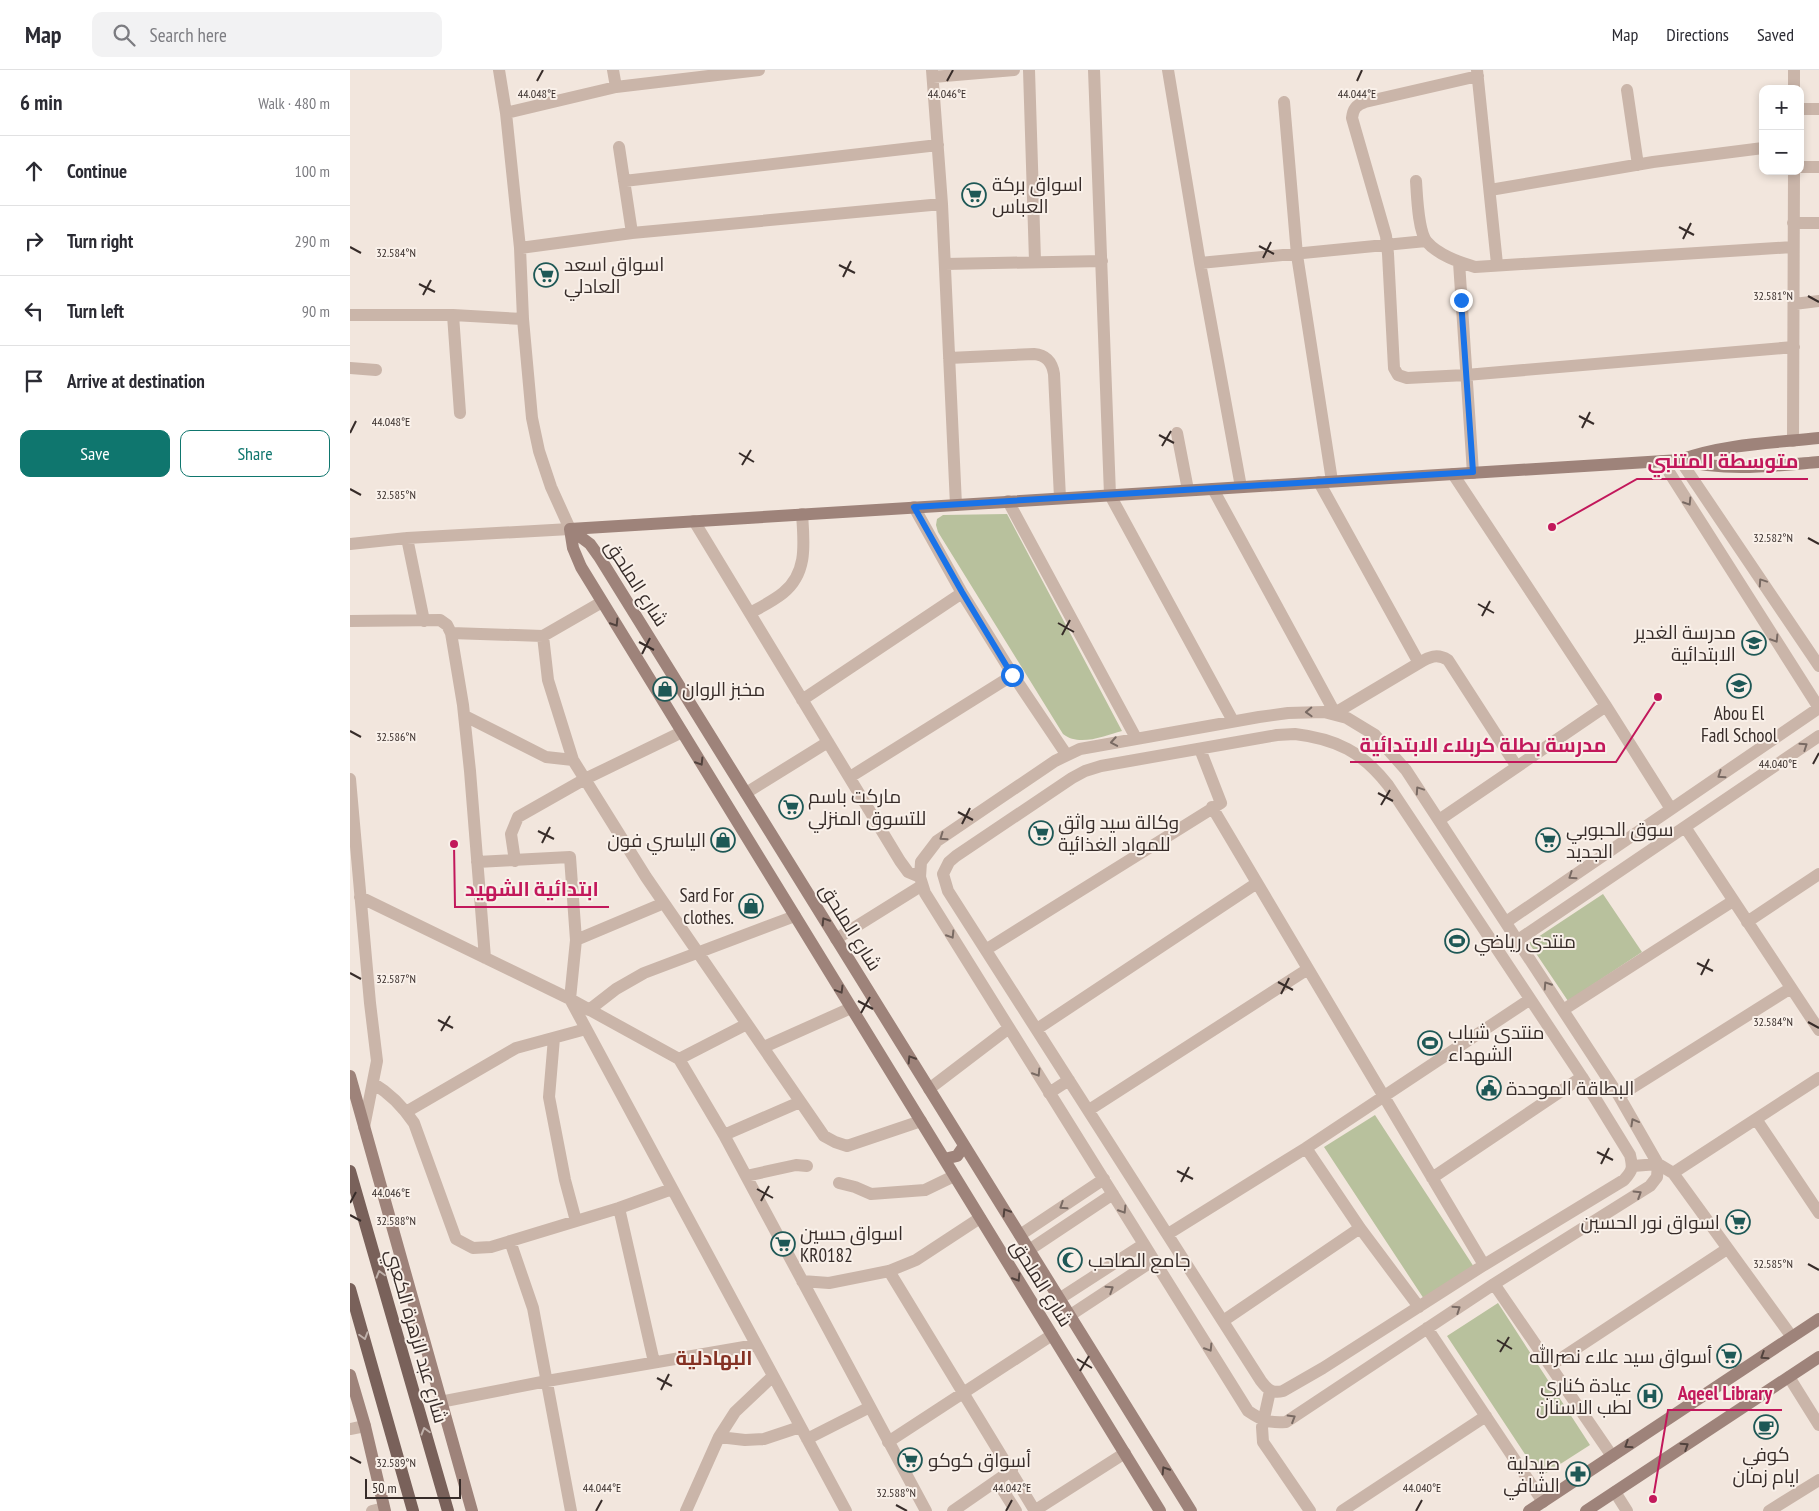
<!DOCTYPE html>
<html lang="en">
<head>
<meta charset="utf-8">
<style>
  :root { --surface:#fff; --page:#f2f2f3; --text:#2b2b33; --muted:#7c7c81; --line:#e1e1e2; --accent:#0f766e }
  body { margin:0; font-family:"PT Sans Narrow",Cairo,sans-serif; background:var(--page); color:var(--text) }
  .controls { position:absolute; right:15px; top:15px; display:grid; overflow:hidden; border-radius:10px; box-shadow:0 2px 8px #0003 }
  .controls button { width:45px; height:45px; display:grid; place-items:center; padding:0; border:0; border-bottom:1px solid var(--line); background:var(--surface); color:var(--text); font:25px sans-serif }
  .scale { position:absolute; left:15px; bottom:12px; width:96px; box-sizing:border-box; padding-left:5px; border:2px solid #372c29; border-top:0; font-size:14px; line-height:18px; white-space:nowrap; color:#372c29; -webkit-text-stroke:4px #f9f0e9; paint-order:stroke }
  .stop { position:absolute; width:15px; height:15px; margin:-11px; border:4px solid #1a73e8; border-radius:50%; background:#fff }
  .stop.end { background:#1a73e8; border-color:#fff; box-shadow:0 1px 5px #0008 }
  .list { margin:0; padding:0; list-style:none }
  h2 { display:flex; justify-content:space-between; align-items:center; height:65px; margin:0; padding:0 20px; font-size:21px }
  h2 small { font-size:16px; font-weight:400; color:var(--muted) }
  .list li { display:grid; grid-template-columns:32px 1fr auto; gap:15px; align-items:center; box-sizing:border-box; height:70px; padding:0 20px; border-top:1px solid var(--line) }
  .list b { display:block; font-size:19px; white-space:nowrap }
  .list em { font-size:16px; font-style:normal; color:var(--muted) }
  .actions { display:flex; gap:10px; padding:15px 20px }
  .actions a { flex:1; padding:11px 0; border:1px solid var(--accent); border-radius:10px; text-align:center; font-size:18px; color:var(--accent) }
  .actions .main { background:var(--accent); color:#fff }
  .icon { flex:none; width:28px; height:28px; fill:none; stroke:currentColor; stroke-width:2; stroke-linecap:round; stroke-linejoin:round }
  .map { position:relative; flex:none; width:1469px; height:1441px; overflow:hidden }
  header { display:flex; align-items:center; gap:30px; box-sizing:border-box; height:70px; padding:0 25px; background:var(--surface); border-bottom:1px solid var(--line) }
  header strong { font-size:24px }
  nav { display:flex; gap:28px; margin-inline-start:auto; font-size:18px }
  .search { width:350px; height:45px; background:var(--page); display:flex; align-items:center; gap:12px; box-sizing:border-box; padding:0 18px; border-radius:10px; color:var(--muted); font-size:19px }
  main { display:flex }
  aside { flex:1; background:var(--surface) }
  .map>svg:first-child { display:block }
</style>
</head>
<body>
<header>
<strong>Map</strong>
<div class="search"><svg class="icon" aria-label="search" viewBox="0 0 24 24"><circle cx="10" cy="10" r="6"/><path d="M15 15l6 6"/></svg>Search here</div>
<nav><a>Map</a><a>Directions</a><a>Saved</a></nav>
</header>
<main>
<aside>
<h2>6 min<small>Walk · 480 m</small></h2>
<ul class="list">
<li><svg class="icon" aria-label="ahead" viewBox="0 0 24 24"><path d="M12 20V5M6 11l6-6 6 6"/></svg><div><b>Continue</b></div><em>100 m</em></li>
<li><svg class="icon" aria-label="right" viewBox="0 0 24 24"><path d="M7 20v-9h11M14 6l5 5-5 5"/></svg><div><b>Turn right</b></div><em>290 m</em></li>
<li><svg class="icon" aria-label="left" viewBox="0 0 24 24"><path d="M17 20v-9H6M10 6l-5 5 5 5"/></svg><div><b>Turn left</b></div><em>90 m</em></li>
<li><svg class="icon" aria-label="arrive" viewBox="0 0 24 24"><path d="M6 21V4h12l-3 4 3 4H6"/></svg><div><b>Arrive at destination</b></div></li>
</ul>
<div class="actions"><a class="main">Save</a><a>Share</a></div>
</aside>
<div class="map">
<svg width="1469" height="1441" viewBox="0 0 1469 1441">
  <rect width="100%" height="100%" fill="#f2e6dd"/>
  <path fill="#b8c19d" d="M657,444L772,661C754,666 729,677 713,664L588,462L586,455L587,449L593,445Z
    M1253,824L1292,882L1218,931L1179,873Z
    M1025,1045L1124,1197L1074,1229L974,1077Z
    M1148,1233L1240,1375L1190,1407L1097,1266Z"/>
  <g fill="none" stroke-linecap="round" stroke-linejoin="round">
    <path stroke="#cab5a9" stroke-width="12" d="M263,0L266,17
      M582,0L592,134L606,435
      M679,0L685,191
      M744,0L760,425L883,651
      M818,0L850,193L891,417
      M1127,0L1147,194
      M1444,0V19
      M1128,6L1015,32C1006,35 1003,39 1002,48L1036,166L1038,184L1044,298L1048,305L1057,308L1116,305L1444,277
      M583,7L664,0
      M1277,20L1288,95
      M934,32L947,185L982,411
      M1450,39H1469
      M156,43L266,17L409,0
      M269,77L282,163
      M1450,97H1469
      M274,111L588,75
      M1066,111C1067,125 1068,162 1077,172C1088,185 1109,192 1125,197L1443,177
      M1140,120L1303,92L1413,78
      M1443,153H1469
      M170,178L282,163L592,134
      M1109,192L1123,403
      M850,193L1076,171
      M595,194L752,191
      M1444,234L1469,231
      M0,245H103L173,249
      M103,245L110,343
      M599,288L684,284C696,285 702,292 704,304L710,428
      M0,298L26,300
      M827,363L838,420
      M1443,371L1444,101
      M1330,390L1469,596
      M1312,391L1469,638
      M1103,404L1256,636L1321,739
      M969,412L1069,593
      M863,419L985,643L1069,593C1079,587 1087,583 1098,590L1167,697
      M658,431L786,668
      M564,437L612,523L663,605L716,684
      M344,451L550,791L558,802L570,807
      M57,468L74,551
      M0,474L57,468L220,459L201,417L189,381L182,348L173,249L170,178L156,43L149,0
      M400,543C411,537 423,531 433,523C458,503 454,473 452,444
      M0,551L90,550L97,555L101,563L113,635L120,701L135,888
      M101,563L193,566L252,532
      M193,566L198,610L223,690L296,807L474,1066L485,1072L497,1076L571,1051
      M452,630L612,523
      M115,646L196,687L223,690
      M945,664C987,669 1012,682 1038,715L1232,1007L1280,1085C1283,1098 1283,1100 1274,1110L1134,1195L973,1298L933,1321C922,1324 917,1319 911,1311L598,821L593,804L599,792L606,786L722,708L735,701L751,696L927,665Z
      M500,707L663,605
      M0,709L20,933L27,991L14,1057
      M396,723L478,672
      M862,737L1134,1195
      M1089,750L1256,636
      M1335,757L1469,960
      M165,791L161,764L168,747L235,709L332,662
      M127,792L220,787L226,870L220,929L496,1441
      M10,827L220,929L329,989L374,1065L576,1441
      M1156,852L1469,638
      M1397,852L1469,804
      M486,869L571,816
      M226,870L314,833
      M1168,870L1469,666
      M637,879L871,733L850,679
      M239,940L266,919L294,903L445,846
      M1213,940L1383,831
      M687,959L907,813
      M204,968L199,1027L215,1110L226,1151
      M414,977L501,938
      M329,989L397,954
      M24,1014C41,1024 53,1037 64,1053L106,1169L123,1178L141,1177L269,1138L322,1119
      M579,1019L659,958
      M699,1023L719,1010
      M1269,1026L1441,918
      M739,1040L958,899
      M56,1042L166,978L236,959
      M1406,1049L1469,1143
      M374,1065L450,1032
      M956,1078L1010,1158L1069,1237
      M1308,1094L1307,1107L1300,1116L1144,1214L936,1352C918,1353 913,1351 898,1341L575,823L570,807L571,792L587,771L705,691L730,679L909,647L938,643L974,642L997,648L1025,665L1056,700L1269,1026L1308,1094L1323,1103L1442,1267
      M1283,1096L1308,1094
      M1323,1103L1469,1008
      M396,1106L446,1095L457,1096
      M1082,1108L1232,1007
      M489,1113L505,1117L521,1124L575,1120L604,1106
      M269,1138L304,1292
      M818,1164L956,1078L1179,930
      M670,1165L754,1109
      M160,1171L183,1238L221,1441
      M679,1180L763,1124
      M539,1201L685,1441
      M452,1211L479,1213L539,1201L566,1190L630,1148
      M1144,1214L1262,1386
      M709,1229L794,1174
      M719,1246L804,1190
      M873,1251L1010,1158
      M1077,1258L1193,1432
      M1201,1295L1377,1179
      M1439,1307L1469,1355
      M920,1321L912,1357L913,1372L960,1441
      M90,1332L197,1311L406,1275
      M0,1359L15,1356
      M369,1367L395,1370L414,1369L450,1357
      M457,1369L520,1337
      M538,1372L702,1265
      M647,1411L666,1441
      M1265,1422L1277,1441
      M22,1441L34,1438
      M336,1441L369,1367L385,1342L423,1306
      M603,1441L662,1400
      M684,1441L775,1383
      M992,1441L1136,1346
      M1419,1441L1469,1410"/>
    <path stroke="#9e837a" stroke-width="12" d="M1330,390C1376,402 1422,396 1469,392
      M220,459L1330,390C1374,374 1422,373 1469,368
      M220,459L240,474L250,488L841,1441
      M220,459L223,478L231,497L810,1441
      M0,1006L122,1441
      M594,1089L607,1086L614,1076
      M0,1305L15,1356L35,1441
      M1179,1441L1469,1249
      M1236,1441L1469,1287"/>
    <path stroke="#79615a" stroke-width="12" d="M0,1101L98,1441
      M0,1219L63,1441"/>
  </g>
  <defs><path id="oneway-chevron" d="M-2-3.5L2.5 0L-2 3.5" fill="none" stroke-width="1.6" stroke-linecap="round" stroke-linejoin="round" transform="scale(1.25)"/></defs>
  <g stroke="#796a63">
    <use href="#oneway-chevron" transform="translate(1338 432) rotate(58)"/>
    <use href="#oneway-chevron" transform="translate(1412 512) rotate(-124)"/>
    <use href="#oneway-chevron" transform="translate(1425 569) rotate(58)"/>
    <use href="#oneway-chevron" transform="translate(959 642) rotate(178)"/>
    <use href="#oneway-chevron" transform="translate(764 672) rotate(170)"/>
    <use href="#oneway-chevron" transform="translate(1454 676) rotate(-34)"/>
    <use href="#oneway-chevron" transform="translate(1371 705) rotate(146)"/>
    <use href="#oneway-chevron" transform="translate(1069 720) rotate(-124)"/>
    <use href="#oneway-chevron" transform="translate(593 767) rotate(145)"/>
    <use href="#oneway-chevron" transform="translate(1222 806) rotate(146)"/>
    <use href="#oneway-chevron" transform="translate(601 865) rotate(58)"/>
    <use href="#oneway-chevron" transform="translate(1197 915) rotate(-123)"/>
    <use href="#oneway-chevron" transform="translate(687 1003) rotate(58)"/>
    <use href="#oneway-chevron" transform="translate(1284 1052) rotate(-119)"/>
    <use href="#oneway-chevron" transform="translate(1288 1124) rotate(-32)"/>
    <use href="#oneway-chevron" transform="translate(713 1136) rotate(147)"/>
    <use href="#oneway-chevron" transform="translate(773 1140) rotate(58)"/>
    <use href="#oneway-chevron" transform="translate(760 1219) rotate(-33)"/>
    <use href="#oneway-chevron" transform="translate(1107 1239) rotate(-34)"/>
    <use href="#oneway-chevron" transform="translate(859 1278) rotate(58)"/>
    <use href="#oneway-chevron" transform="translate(942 1348) rotate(-31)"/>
  </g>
  <g stroke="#51423d">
    <use href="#oneway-chevron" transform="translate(265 553) rotate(58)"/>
    <use href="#oneway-chevron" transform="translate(350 692) rotate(58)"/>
    <use href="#oneway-chevron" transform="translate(475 851) rotate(-122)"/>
    <use href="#oneway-chevron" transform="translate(490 920) rotate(59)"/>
    <use href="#oneway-chevron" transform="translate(561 989) rotate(-122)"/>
    <use href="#oneway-chevron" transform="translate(656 1142) rotate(-122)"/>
    <use href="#oneway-chevron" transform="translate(667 1208) rotate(58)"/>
    <use href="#oneway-chevron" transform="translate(1414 1286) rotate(147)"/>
    <use href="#oneway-chevron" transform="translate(1278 1375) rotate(147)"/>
    <use href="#oneway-chevron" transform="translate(1335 1376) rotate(-33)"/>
    <use href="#oneway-chevron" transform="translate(815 1400) rotate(-122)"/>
  </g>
  <g stroke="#bfb0a9">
    <use href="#oneway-chevron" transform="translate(30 1204) rotate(-106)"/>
    <use href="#oneway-chevron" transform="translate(14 1266) rotate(74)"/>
    <use href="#oneway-chevron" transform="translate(75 1361) rotate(-106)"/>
  </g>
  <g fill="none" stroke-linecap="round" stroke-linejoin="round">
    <path stroke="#1a73e8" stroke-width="6" d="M662,605L612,522L564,437L1123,402L1111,230"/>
  </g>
  <path fill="none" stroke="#372c29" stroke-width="2" d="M187,11L193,0M597,11L603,0M1007,11L1012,0M1329,157L1344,165M1333,169L1341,153M909,176L924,184M0,177L11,183M913,188L921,172M489,195L505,203M493,207L501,191M69,214L85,222M73,225L81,210M1458,226L1469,232M1229,346L1244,354M1232,358L1240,342M0,363L6,351M809,365L824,373M812,376L821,361M389,383L404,392M392,395L401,380M0,419L11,425M1458,468L1469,474M1128,534L1144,543M1132,546L1140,531M708,553L724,562M712,565L720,550M289,572L304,580M292,584L300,568M0,661L11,667M1463,694L1469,683M1028,723L1043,731M1031,735L1040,720M608,742L623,750M612,754L620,738M188,761L204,769M192,773L200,757M1347,893L1363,901M0,903L11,909M1351,905L1359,889M928,912L943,920M931,924L939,908M508,931L523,939M511,943L520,927M88,950L103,958M1458,952L1469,958M91,961L100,946M1247,1082L1263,1090M1251,1094L1259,1078M827,1101L843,1109M831,1112L839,1097M407,1119L423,1128M411,1131L419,1116M0,1133L6,1122M0,1145L11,1151M1458,1194L1469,1200M1147,1270L1162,1279M1150,1282L1159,1267M727,1289L742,1298M730,1301L739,1286M307,1308L322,1316M311,1320L319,1304M0,1387L11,1393M546,1435L557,1441M246,1441L252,1430M656,1441L662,1430M1066,1441L1072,1430"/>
  <defs>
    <g id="supermarket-ring" transform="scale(1.25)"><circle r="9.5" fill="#f9f0e9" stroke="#1e5856" stroke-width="1.5"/><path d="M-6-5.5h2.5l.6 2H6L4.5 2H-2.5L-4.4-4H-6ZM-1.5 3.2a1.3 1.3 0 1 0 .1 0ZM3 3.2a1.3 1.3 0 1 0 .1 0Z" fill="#1e5856"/></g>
    <g id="school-ring" transform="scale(1.25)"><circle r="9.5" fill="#f9f0e9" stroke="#1e5856" stroke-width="1.5"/><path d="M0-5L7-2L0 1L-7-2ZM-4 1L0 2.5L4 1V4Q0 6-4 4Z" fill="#1e5856"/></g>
    <g id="shop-ring" transform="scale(1.25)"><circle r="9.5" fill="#f9f0e9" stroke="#1e5856" stroke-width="1.5"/><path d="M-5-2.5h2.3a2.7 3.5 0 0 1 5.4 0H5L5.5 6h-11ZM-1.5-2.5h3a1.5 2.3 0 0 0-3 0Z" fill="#1e5856"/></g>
    <g id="stadium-ring" transform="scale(1.25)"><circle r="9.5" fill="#f9f0e9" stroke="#1e5856" stroke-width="1.5"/><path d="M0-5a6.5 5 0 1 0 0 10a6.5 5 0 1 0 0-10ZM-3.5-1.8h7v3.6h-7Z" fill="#1e5856"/></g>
    <g id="civic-ring" transform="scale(1.25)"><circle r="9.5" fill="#f9f0e9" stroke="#1e5856" stroke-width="1.5"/><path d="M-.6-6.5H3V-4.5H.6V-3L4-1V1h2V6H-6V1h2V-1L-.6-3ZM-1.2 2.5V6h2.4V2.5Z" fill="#1e5856"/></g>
    <g id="mosque-ring" transform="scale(1.25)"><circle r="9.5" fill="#f9f0e9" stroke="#1e5856" stroke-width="1.5"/><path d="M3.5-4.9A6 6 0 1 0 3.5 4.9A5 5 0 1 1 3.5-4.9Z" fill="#1e5856"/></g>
    <g id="hospital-ring" transform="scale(1.25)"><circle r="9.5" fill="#f9f0e9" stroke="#1e5856" stroke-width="1.5"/><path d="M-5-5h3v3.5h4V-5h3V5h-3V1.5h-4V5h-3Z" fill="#1e5856"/></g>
    <g id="cafe-ring" transform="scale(1.25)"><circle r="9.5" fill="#f9f0e9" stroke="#1e5856" stroke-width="1.5"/><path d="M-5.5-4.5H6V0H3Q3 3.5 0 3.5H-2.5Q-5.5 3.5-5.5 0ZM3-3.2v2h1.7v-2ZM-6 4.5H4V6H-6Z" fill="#1e5856"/></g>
    <g id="pharmacy-ring" transform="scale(1.25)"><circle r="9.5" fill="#f9f0e9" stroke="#1e5856" stroke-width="1.5"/><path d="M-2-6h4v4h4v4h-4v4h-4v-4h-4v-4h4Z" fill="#1e5856"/></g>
  </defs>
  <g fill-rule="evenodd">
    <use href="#supermarket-ring" x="624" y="125"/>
    <use href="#supermarket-ring" x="196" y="205"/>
    <use href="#school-ring" x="1404" y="573"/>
    <use href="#school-ring" x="1389" y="616"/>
    <use href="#shop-ring" x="315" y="619"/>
    <use href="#supermarket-ring" x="441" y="737"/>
    <use href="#supermarket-ring" x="691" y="763"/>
    <use href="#shop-ring" x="373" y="770"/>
    <use href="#supermarket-ring" x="1198" y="770"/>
    <use href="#shop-ring" x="401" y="836"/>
    <use href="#stadium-ring" x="1107" y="871"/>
    <use href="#stadium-ring" x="1080" y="973"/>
    <use href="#civic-ring" x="1139" y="1018"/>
    <use href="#supermarket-ring" x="1388" y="1152"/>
    <use href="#supermarket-ring" x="433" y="1174"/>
    <use href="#mosque-ring" x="720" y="1190"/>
    <use href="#supermarket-ring" x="1379" y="1286"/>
    <use href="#hospital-ring" x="1300" y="1326"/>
    <use href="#cafe-ring" x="1416" y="1357"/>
    <use href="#supermarket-ring" x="560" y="1390"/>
    <use href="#pharmacy-ring" x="1228" y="1404"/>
  </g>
  <g text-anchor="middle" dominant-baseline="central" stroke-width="4" stroke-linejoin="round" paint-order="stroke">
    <g font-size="19" fill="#372c29" stroke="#f9f0e9" text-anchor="start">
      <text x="642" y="114">اسواق بركة<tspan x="642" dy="22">العباس</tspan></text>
      <text x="214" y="194">اسواق اسعد<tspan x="214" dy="22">العادلي</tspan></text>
      <text x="1386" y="562" text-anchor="end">مدرسة الغدير<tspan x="1386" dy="22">الابتدائية</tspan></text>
      <text x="332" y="619">مخبز الروان</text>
      <text x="1389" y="643" text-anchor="middle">Abou El<tspan x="1389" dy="22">Fadl School</tspan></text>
      <text x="458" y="726">ماركت باسم<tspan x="458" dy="22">للتسوق المنزلي</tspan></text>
      <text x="708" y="752">وكالة سيد واثق<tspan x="708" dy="22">للمواد الغذائية</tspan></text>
      <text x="1216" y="759">سوق الحبوبي<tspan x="1216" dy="22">الجديد</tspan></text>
      <text x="356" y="770" text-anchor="end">الياسري فون</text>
      <text x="384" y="825" text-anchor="end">Sard For<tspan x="384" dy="22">clothes.</tspan></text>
      <text x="1124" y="871">منتدى رياضي</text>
      <text x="1098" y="962">منتدى شباب<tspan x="1098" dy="22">الشهداء</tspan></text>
      <text x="1156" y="1018">البطاقة الموحدة</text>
      <text x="1370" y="1152" text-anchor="end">اسواق نور الحسين</text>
      <text x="450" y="1163">اسواق حسين<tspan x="450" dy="22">KR0182</tspan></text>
      <text x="738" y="1190">جامع الصاحب</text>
      <text x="1362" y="1286" text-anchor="end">أسواق سيد علاء نصرالله</text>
      <text x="1282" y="1315" text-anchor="end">عيادة كناري<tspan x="1282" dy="22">لطب الاسنان</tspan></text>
      <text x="1416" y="1384" text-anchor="middle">كوفي<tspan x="1416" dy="22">ايام زمان</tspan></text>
      <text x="578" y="1390">أسواق كوكو</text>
      <text x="1210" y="1393" text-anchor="end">صيدلية<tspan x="1210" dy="22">الشافي</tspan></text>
    </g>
    <g font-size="19" fill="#372c29" stroke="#f9f0e9">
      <text transform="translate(287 513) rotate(57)">شارع الملحق</text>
      <text transform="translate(501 857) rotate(58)">شارع الملحق</text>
      <text transform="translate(692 1213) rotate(58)">شارع الملحق</text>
      <text transform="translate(67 1266) rotate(74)">شارع عبد الزهرة الكعبي</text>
    </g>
    <g font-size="20" font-weight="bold" fill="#853123" stroke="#f9f0e9">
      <text x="364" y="1288">البهادلية</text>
    </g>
  </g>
  <g font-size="12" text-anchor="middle" fill="#372c29" stroke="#f9f0e9" stroke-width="4" stroke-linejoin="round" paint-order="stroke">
    <text x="187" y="28">44.048°E</text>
    <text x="597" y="28">44.046°E</text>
    <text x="1007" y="28">44.044°E</text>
    <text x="46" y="187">32.584°N</text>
    <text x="1423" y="230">32.581°N</text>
    <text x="41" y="356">44.048°E</text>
    <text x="46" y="429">32.585°N</text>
    <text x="1423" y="472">32.582°N</text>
    <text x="46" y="671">32.586°N</text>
    <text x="1428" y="698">44.040°E</text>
    <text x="46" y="913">32.587°N</text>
    <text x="1423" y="956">32.584°N</text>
    <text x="41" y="1127">44.046°E</text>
    <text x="46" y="1155">32.588°N</text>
    <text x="1423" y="1198">32.585°N</text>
    <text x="46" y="1397">32.589°N</text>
    <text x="252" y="1422">44.044°E</text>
    <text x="662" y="1422">44.042°E</text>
    <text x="1072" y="1422">44.040°E</text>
    <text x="546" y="1427">32.588°N</text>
  </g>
  <path fill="none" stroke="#c2185b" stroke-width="2" d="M1202 457L1287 409H1458M1308 627L1266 692H1000M104 774L105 837H259M1303 1429L1318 1340H1432"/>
  <g fill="#c2185b" stroke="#f9f0e9" stroke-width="2">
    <circle cx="1202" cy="457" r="5"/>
    <circle cx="1308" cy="627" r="5"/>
    <circle cx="104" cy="774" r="5"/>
    <circle cx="1303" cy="1429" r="5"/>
  </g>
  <g font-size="20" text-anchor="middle" font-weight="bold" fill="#c2185b" stroke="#f9f0e9" stroke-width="4" stroke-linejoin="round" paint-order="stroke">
    <text x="1373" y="398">متوسطة المتنبي</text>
    <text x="1133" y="682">مدرسة بطلة كربلاء الابتدائية</text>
    <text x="182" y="826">ابتدائية الشهيد</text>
    <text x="1375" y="1330">Aqeel Library</text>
  </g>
</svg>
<div class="controls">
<button>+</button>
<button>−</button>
</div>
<div class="scale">50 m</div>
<div class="stop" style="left:662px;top:605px"></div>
<div class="stop end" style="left:1111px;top:230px"></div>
</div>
</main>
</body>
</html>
